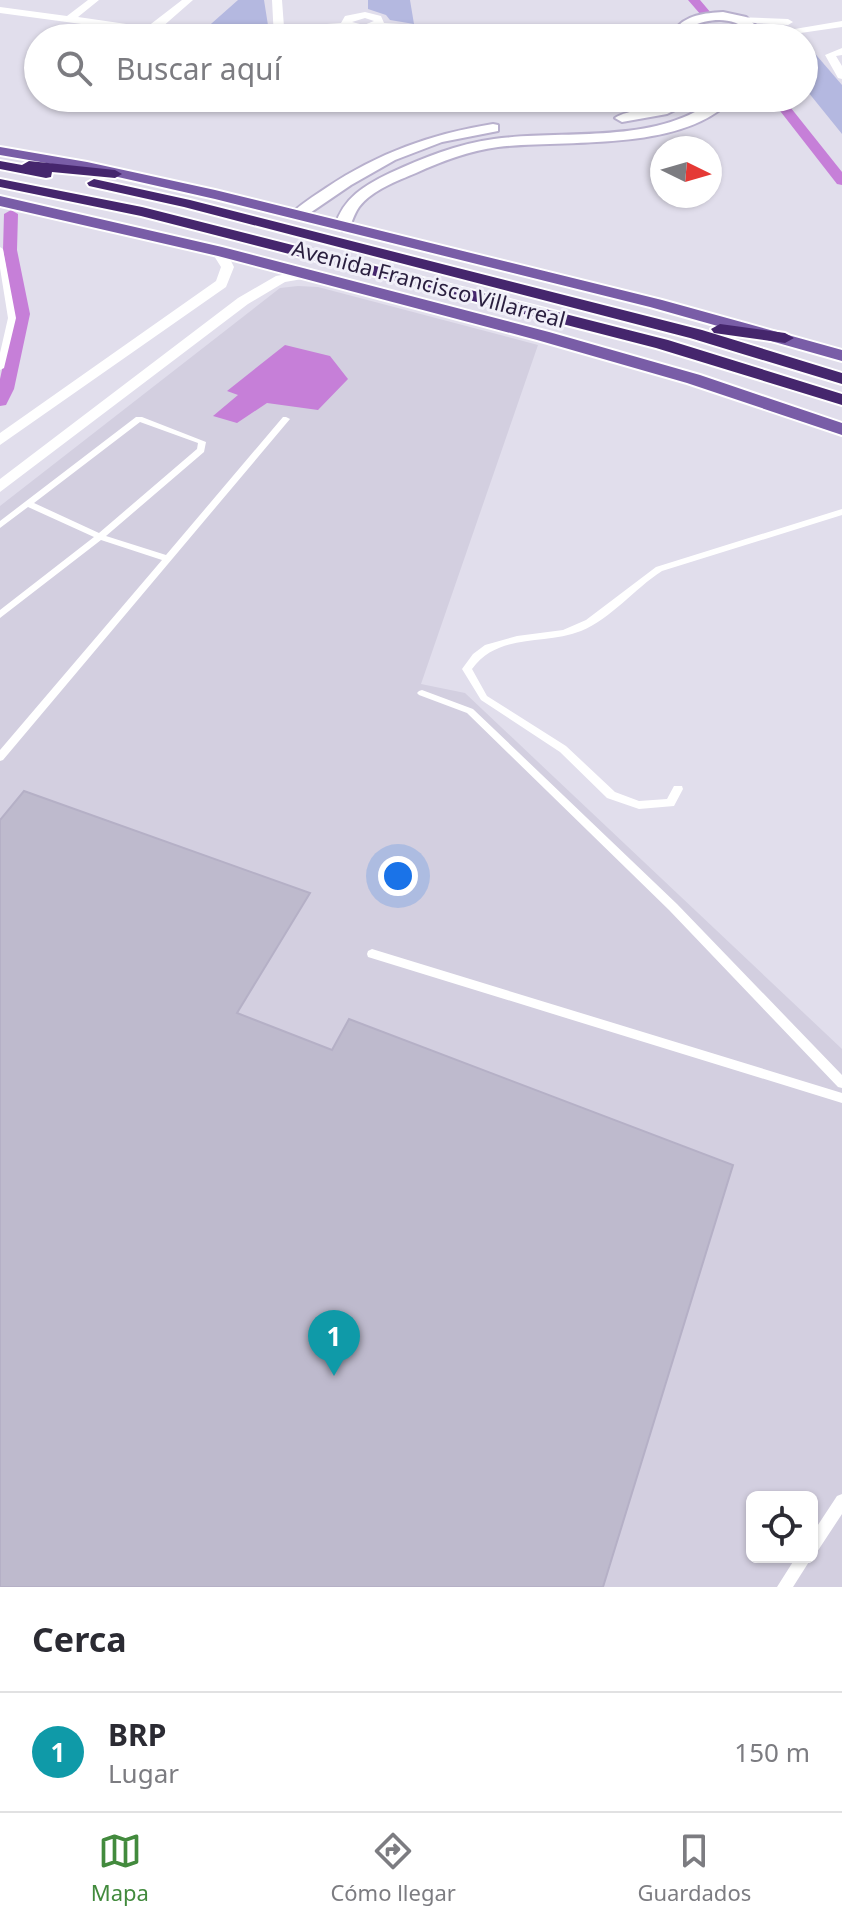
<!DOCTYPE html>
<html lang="es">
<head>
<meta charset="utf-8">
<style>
  :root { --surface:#fff; --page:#f7f7f7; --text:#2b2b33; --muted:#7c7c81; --line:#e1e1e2; --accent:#428a3d }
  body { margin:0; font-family:"Noto Sans",sans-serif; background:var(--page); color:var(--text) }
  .controls { position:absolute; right:24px; bottom:24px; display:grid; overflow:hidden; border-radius:12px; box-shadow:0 2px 6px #0004 }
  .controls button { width:72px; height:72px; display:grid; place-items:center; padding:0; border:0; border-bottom:2px solid var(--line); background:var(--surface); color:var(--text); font:40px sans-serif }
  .compass { position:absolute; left:650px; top:136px; width:72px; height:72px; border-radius:50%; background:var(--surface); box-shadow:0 2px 6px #0004; rotate:95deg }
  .you { position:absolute; left:398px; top:876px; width:28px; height:28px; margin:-20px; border:6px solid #fff; border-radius:50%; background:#1a73e8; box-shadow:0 0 0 12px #1a73e833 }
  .badge { display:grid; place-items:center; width:52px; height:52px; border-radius:50%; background:var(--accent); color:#fff; font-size:26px; font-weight:700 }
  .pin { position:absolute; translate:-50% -66px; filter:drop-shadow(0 2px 4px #0008) }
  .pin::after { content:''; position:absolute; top:42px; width:28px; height:24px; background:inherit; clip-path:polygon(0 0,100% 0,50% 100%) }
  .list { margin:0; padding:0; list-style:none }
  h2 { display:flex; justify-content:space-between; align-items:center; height:104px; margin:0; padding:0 32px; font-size:34px }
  h2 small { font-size:26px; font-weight:400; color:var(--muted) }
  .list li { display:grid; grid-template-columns:52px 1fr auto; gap:24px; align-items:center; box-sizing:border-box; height:120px; padding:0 32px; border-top:2px solid var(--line) }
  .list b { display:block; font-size:30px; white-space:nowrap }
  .list p { margin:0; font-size:26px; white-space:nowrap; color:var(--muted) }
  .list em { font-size:26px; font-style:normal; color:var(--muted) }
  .icon { flex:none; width:44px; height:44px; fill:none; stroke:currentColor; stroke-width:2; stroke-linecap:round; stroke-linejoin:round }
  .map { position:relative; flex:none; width:842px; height:1587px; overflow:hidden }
  .search { position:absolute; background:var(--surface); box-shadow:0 2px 6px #0004; left:24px; right:24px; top:24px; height:88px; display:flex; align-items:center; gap:20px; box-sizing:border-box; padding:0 28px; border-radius:44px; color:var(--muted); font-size:30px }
  .sheet { height:224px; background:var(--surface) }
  nav { display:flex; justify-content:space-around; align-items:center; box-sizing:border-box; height:112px; border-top:2px solid var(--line); background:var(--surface); font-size:22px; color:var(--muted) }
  nav a { display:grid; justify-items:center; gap:4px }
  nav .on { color:var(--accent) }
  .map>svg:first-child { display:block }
</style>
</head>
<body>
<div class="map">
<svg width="842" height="1587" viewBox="0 0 842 1587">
  <rect width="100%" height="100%" fill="#e1deec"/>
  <path fill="#d3cfe0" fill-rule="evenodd" d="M298,286L318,287L538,345L421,684L465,693L842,1049V1587H0V506L280,288ZM752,1497H812V1557H752Z"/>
  <path fill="#b4b8e0" d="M238,0H264L270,38H236L203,31Z
    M368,0H410L414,24L390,20L386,15L368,9Z
    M379,28L443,33L448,38H352L303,31L289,38V31Z
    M811,49L842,85V134L804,87V56Z"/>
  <path fill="#c67fd8" d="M285,345L330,356L348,379L318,410L267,403L237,423L213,416L238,395L227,391Z"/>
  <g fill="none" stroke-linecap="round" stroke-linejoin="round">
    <path fill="#c67fd8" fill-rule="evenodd" d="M688,0H700L711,13L701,15Z
      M770,98H783L842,172V185L837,184Z
      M11,210L18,214L17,250L30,314L14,389L6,405L0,406V379L14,314L3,250L4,214Z"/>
  </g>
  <path fill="#bebacd" stroke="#b5b0c6" stroke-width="2" d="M24,791L310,893L237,1013L332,1050L349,1019L733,1165L603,1587H0V820Z"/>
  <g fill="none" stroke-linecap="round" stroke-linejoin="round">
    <g stroke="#b8b0cd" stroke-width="4">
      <path id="secondary" d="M723,12L746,17L762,31V38H750V32C733,16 710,18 690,27L687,30L692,38H680L675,30C685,15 705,13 723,12Z
        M680,98H699L667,114L622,122L615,118C626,110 663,106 680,98Z
        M717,98H733C684,153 565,139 498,147C469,151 442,161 416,173C397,181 372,190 359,207C354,214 352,222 349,229L343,231L335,226C343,198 365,185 390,173C423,158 457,144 494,139C566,129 656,146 717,98Z
        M493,124L498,125V131L442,142L395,160L351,185L304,217L299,219L291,214C301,204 314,196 326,188C378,153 431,134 493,124Z"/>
    </g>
    <g stroke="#fff" stroke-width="4">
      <path id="primary" d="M0,147L87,162L215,190L662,300L842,350V361L650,307L215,199L87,170L0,155Z
        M0,196L222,247L549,332L700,375L842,423V435L687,383L537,340L218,256L0,206Z"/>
    </g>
    <g stroke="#fff" stroke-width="4">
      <path id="highway" d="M0,161L22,165L29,161L115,170L122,174L115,178L52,172L51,177L46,178L0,169Z
        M0,179L142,207L668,340L842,394V405L656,348L141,216L0,187Z
        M94,179L190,200L702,330L842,373V384L690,338L184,207L89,186L87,183Z
        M720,324L785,333L794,338L785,343L714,333L711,329Z"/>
    </g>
    <path fill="#fff" fill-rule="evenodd" d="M0,247L3,249L16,318L4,368L0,370V353L8,318L0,268Z
      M136,417H142L206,442L204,452L106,536L166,555L283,417H286L290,419L3,760L0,761V750L162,560L101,540L0,618V610L94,537L28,507L0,528V521ZM140,422L198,443L197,449L99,533L34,503Z
      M842,509V515L662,571C634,589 612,618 581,631C543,646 499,632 472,669L487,696L566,746L615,792L639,801L667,799L674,786H682L683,789L674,806L639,809L607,798L560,752L481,700L462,669L473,654L485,645L517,636L563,630L586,620L656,567Z
      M422,690L473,709L677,904L842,1075V1088L838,1087L669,910L467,713L419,695L417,693L419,691Z
      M372,949L842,1093V1103L368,957L367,954L368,951Z
      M842,1494V1514L817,1552L812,1554V1534L837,1496Z
      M812,1556V1557L793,1587H777L796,1557Z"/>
    <path fill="#fff" fill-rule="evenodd" d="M88,0H99L78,17L147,27L182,0H193L161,28L148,33L0,13V7L67,16Z
      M272,0H282L284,27L341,23L345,16L365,12L381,16L384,23L596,35L601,38H537L374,29L365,32L351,29L284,34V38H274ZM365,18L374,21L364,25L352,22Z
      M736,17L788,19L793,22L788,25L740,22L735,19Z
      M842,21V27L766,38L753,36Z
      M681,27L685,28V32L653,38H629Z
      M195,35L200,36L201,38H190Z
      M842,48V55L836,56L842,66V79L838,78L825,55Z
      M519,98H531L524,105L518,102Z
      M218,247L227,253L234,267L226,287L0,445V433L216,281L221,267L211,251Z
      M309,270L314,271V277L285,282L248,304L0,492V479L238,298L276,276Z"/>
    <use href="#secondary" fill="#fff" fill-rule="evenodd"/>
    <use href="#primary" fill="#795da7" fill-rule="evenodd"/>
    <use href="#highway" fill="#45266d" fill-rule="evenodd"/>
  </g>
  <g text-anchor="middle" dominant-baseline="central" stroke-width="6" stroke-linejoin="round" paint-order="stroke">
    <g font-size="22" fill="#291e3e" stroke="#f0eff8">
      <text transform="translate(429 283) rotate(15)">Avenida Francisco Villarreal</text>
    </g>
  </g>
</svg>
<div class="controls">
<button><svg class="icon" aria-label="locate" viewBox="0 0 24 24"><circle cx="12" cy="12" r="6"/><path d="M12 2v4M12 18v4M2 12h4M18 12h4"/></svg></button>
</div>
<svg class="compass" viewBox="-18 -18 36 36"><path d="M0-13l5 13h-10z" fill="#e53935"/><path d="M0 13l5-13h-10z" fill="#7c7c81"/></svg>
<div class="you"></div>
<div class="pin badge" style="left:334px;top:1376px;background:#0f9aa8">1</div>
<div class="search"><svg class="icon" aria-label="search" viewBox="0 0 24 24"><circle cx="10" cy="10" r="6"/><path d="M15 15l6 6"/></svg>Buscar aquí</div>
</div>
<section class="sheet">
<h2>Cerca<small></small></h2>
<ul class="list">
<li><span class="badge" style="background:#0f9aa8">1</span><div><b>BRP</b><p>Lugar</p></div><em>150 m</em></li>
</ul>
</section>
<nav>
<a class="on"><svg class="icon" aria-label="map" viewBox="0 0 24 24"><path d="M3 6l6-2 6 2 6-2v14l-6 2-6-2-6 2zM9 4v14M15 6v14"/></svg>Mapa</a>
<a><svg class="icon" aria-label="directions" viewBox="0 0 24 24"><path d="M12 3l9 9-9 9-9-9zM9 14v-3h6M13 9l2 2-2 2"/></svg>Cómo llegar</a>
<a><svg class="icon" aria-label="saved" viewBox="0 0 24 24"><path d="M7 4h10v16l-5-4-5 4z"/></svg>Guardados</a>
</nav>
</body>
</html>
